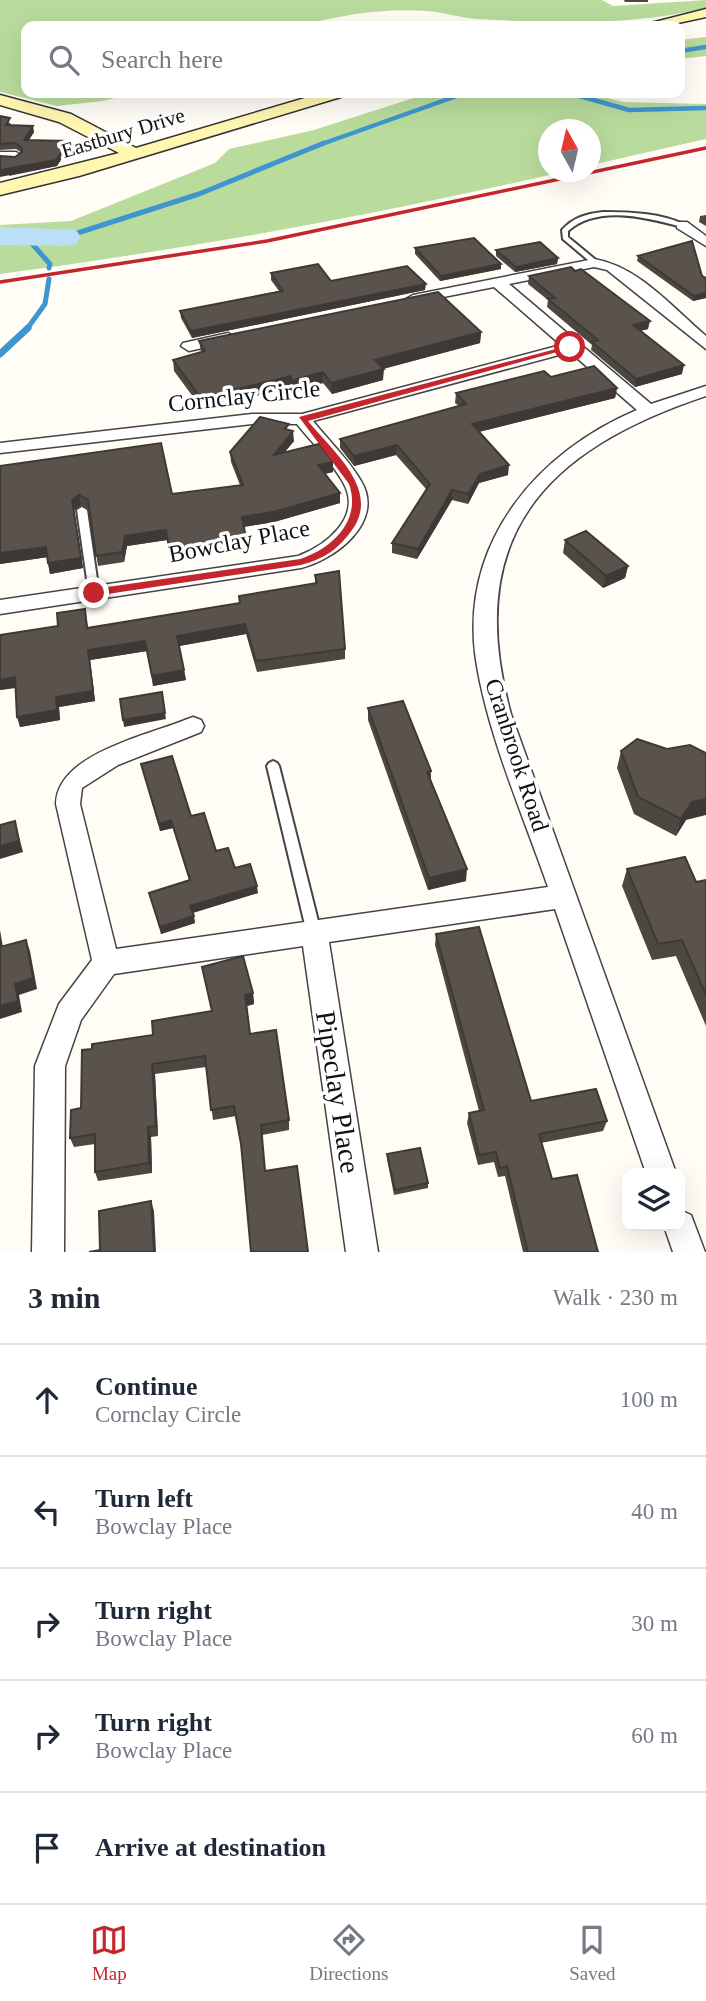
<!DOCTYPE html>
<html lang="en">
<head>
<meta charset="utf-8">
<style>
  :root { --surface:#fff; --page:#f2f2f3; --text:#1f2937; --muted:#747a83; --line:#e0e1e3; --accent:#c4262e }
  body { margin:0; font-family:"Times New Roman",serif; background:var(--page); color:var(--text) }
  .controls { position:absolute; right:21px; bottom:21px; display:grid; overflow:hidden; border-radius:14px; box-shadow:0 7px 28px #0002 }
  .controls button { width:63px; height:63px; display:grid; place-items:center; padding:0; border:0; border-bottom:2px solid var(--line); background:var(--surface); color:var(--text); font:35px sans-serif }
  .compass { position:absolute; left:538px; top:119px; width:63px; height:63px; border-radius:50%; background:var(--surface); box-shadow:0 7px 28px #0002; rotate:352deg }
  .stop { position:absolute; width:21px; height:21px; margin:-16px; border:5px solid #c4262e; border-radius:50%; background:#fff }
  .stop.end { background:#c4262e; border-color:#fff; box-shadow:0 2px 7px #0008 }
  .list { margin:0; padding:0; list-style:none }
  h2 { display:flex; justify-content:space-between; align-items:center; height:91px; margin:0; padding:0 28px; font-size:30px }
  h2 small { font-size:23px; font-weight:400; color:var(--muted) }
  .list li { display:grid; grid-template-columns:46px 1fr auto; gap:21px; align-items:center; box-sizing:border-box; height:112px; padding:0 28px; border-top:2px solid var(--line) }
  .list b { display:block; font-size:26px; white-space:nowrap }
  .list p { margin:0; font-size:23px; white-space:nowrap; color:var(--muted) }
  .list em { font-size:23px; font-style:normal; color:var(--muted) }
  .icon { flex:none; width:38px; height:38px; fill:none; stroke:currentColor; stroke-width:2; stroke-linecap:round; stroke-linejoin:round }
  .map { position:relative; flex:none; width:706px; height:1252px; overflow:hidden }
  .search { position:absolute; background:var(--surface); box-shadow:0 7px 28px #0002; left:21px; right:21px; top:21px; height:77px; display:flex; align-items:center; gap:18px; box-sizing:border-box; padding:0 24px; border-radius:14px; color:var(--muted); font-size:26px }
  .sheet { height:651px; background:var(--surface) }
  nav { display:flex; justify-content:space-around; align-items:center; box-sizing:border-box; height:98px; border-top:2px solid var(--line); background:var(--surface); font-size:19px; color:var(--muted) }
  nav a { display:grid; justify-items:center; gap:4px }
  nav .on { color:var(--accent) }
  .map>svg:first-child { display:block }
</style>
</head>
<body>
<div class="map">
<svg width="706" height="1252" viewBox="0 0 706 1252">
  <rect width="100%" height="100%" fill="#fffdf5"/>
  <path fill="#b9dc9c" d="M0,0H602L613,6L706,0V8C631,26 555,23 478,19C461,18 443,12 426,11C383,8 341,15 300,26H26V93H134L103,101L57,106L0,92Z
    M706,37V56L680,59V40Z
    M429,93H587L624,102L706,104V139L591,165L590,130H548V172H562C377,215 189,249 0,274V225L71,221L215,163L229,149L314,130Z"/>
  <g fill="none" stroke-linecap="round" stroke-linejoin="round">
    <path stroke="#3f96cf" stroke-width="4.5" d="M680,51L706,47
      M569,93L629,110L706,108
      M319,145L465,93"/>
    <path stroke="#3f96cf" stroke-width="5" d="M26,237L50,264L49,268
      M65,237L199,194L324,143
      M27,329L45,304L49,279"/>
    <path stroke="#3f96cf" stroke-width="7" d="M0,354L28,328"/>
    <path fill="#b9e0f7" fill-rule="evenodd" d="M0,227L76,230L81,237L76,244L65,246L0,245Z"/>
    <g stroke="#444" stroke-width="4">
      <path id="lane" d="M603,212C629,212 662,213 685,225L682,227C648,218 598,204 568,231V237L597,261L598,263L594,265L563,239L562,230C574,217 586,214 603,212Z
        M82,507L87,510L99,593L94,596L89,593L77,510Z
        M273,761L277,763L279,766L321,933L319,937L314,939L309,937L307,933L267,766L269,763Z"/>
    </g>
    <g stroke="#444" stroke-width="3">
      <path id="street" d="M0,152H16L22,156L16,160H0Z
        M677,222H687L706,236V246L677,228Z
        M594,259C638,266 673,308 706,336V349L607,270L594,267L509,284L651,404L706,386V396C544,450 462,537 511,714L676,1173H646L555,909L329,942L378,1252H346L303,946L114,974L81,1020L65,1066L64,1252H32L35,1066L59,1004L92,960L56,804C57,754 146,736 185,720L193,717L201,720L204,726L201,732L118,765L82,788L80,804L116,949L548,887C523,815 485,729 475,653C462,540 538,452 637,410L570,352L313,421C329,441 349,460 361,481C386,522 334,560 301,568L0,614V600L298,556C325,546 362,518 344,484C333,463 312,443 297,424H252L0,453V443L252,414H302L561,345L494,287L413,303L406,299L413,295Z
        M228,333L236,338L234,341L189,351L181,346L183,343Z
        M680,1210L691,1215L705,1252H673L664,1226H680Z"/>
    </g>
    <g stroke="#333" stroke-width="3">
      <path id="secondary" d="M706,9V17L664,26H639Z
        M322,93H346L344,96L79,176L0,195V183L119,153L59,122L0,105V95L71,114L136,148Z"/>
    </g>
    <use href="#lane" fill="#fff" fill-rule="evenodd"/>
    <use href="#street" fill="#fff" fill-rule="evenodd"/>
    <use href="#secondary" fill="#fff6b0" fill-rule="evenodd"/>
    <path stroke="#c4262e" stroke-width="3.5" d="M0,282L267,241L706,148"/>
  </g>
  <path fill="#4d4742" d="M624,0H648V2H625Z
    M0,116L11,124L10,125L34,132L29,140L68,141L69,147L57,166L9,176L15,157L22,153L16,149L0,150Z
    M706,215V226L699,222L700,216Z
    M415,248L501,269L440,281L415,254Z
    M496,250L558,258L557,264L515,272L496,256Z
    M638,256L702,276L706,278V298L693,301L637,261Z
    M271,273L331,281L425,290L192,338L181,318L180,311L279,291L271,280Z
    M529,276L648,329L640,331L682,374L635,387L591,350L592,345L547,307L548,300L528,284Z
    M481,332L480,343L383,369V380L332,394L323,383L291,392V387L202,409L174,371L173,360L201,352L199,341Z
    M551,377L617,388L615,398L478,432L508,475L479,483L468,504L452,500L417,559L392,553V543L426,489L396,455L354,466L340,448V439L459,406L455,403L456,393Z
    M289,430L294,441L284,453L333,462V472L325,474L340,493V503L274,522L244,527L247,548L170,558L167,540L127,546L124,562L98,566L89,509L81,505L74,510L83,568L50,574L47,557L0,564V466L172,494L240,485L231,462L230,452Z
    M565,540L628,566L625,578L603,588L563,553Z
    M315,575L345,649V659L257,672L246,634L179,646L186,680L153,686L147,651L90,660L95,701L59,707L60,720L20,727L16,688L0,690V635L58,626L85,609L88,628L240,603L239,596L315,584Z
    M368,708L431,771V780L466,881L428,890L368,720Z
    M621,751L686,820L676,836L634,814L617,768Z
    M141,764L191,816L216,851L235,868L258,893L193,913L195,923L161,934L149,893L189,880L173,828L160,831Z
    M627,869L696,882L706,880V1026L676,956L652,960L622,886Z
    M436,934L531,1101L607,1121L603,1131L541,1143L552,1179L598,1252H523L505,1176L498,1177L494,1162L478,1165L467,1123L469,1113L479,1111L435,945Z
    M202,967L253,993L254,1004L247,1006L250,1034L289,1120V1130L262,1135L265,1171L308,1252L241,1146L236,1116L213,1120L206,1067L155,1074L158,1136L151,1137L152,1173L98,1181L95,1172V1144L74,1147L70,1138L81,1108L92,1049L153,1035L212,1011Z
    M387,1154L428,1183V1188L394,1195L387,1159Z"/>
  <path fill="#3f3936" d="M33,126L34,132L25,146L24,140Z
    M68,141L69,147L57,166L0,177V170Z
    M558,258L557,264L515,272L516,267Z
    M501,264V269L440,281L441,276Z
    M426,284L425,290L192,338L191,331Z
    M706,293V298L693,301L694,296Z
    M650,321L648,329L631,333L633,325Z
    M481,332L480,343L375,371V360Z
    M684,365L682,374L635,387L636,379Z
    M384,369L383,380L332,394L331,383Z
    M323,372V383L291,392V387L202,409L201,398L291,376Z
    M617,388L615,398L471,434L472,424Z
    M293,431L294,441L274,465V455Z
    M397,445L396,455L354,466V456Z
    M333,462V472L318,475V465Z
    M509,465L508,475L479,483L468,504V494L480,474Z
    M452,490V500L417,559L418,549Z
    M340,493V503L274,522L242,527V517Z
    M79,495L81,505L74,510L83,568L50,574L48,563L72,500Z
    M166,530L167,540L127,546L124,562L122,552L125,536Z
    M46,547L49,557L0,564V553Z
    M628,566L625,578L603,588L606,576Z
    M245,624L246,634L179,646L177,636Z
    M145,641L147,651L90,660L95,701L59,707L60,720L20,727L17,717L56,697L88,650Z
    M184,670L186,680L153,686L152,676Z
    M15,677L18,687L0,690V680Z
    M165,713L166,719L124,727L123,720Z
    M706,799V815L686,820L676,836L681,819L692,802Z
    M171,820L173,828L160,831L159,824Z
    M15,821L23,852L0,859V846Z
    M467,869L466,881L428,890L429,878Z
    M257,886L258,893L191,913L190,906Z
    M194,916L195,923L161,934L160,927Z
    M0,930L5,959L0,945Z
    M26,940L30,951L37,989L19,995L22,1012L0,1019V1006Z
    M253,993L254,1004L247,1006L245,995Z
    M152,1064L155,1074L158,1136L156,1126Z
    M148,1127L151,1137L152,1173L149,1163Z
    M151,1201L154,1211L156,1252H154Z"/>
  <path fill="#5a524d" stroke="#3f3936" stroke-width="2" d="M0,116L10,118L6,125L33,126L24,140L68,141L56,160L0,170V156L15,157L22,152V148L15,143L0,144Z
    M474,238L501,264L441,276L415,248Z
    M692,241L702,276L706,278V293L694,296L638,256Z
    M540,242L558,258L516,267L496,250Z
    M318,264L331,281L407,266L426,284L191,331L180,311L283,291L271,273Z
    M571,267L575,271L581,269L650,321L633,325L684,365L636,379L592,342L598,340L548,299L555,298L529,276Z
    M438,292L481,332L375,360L384,369L331,383L323,372L291,381V376L201,398L173,360L205,351L199,341Z
    M594,366L617,388L472,424L509,465L480,474L468,494L452,490L418,549L392,543L430,484L397,445L354,456L340,439L466,404L456,393L544,371L551,377Z
    M260,417L289,424L285,429L293,431L274,455L319,444L333,462L318,465L340,493L273,512L242,517L246,538L169,548L166,530L125,536L122,552L96,556L88,500L79,495L72,500L81,558L48,563L46,547L0,553V466L161,443L172,494L243,485L230,452Z
    M586,531L628,566L606,576L565,540Z
    M339,571L345,649L256,661L245,624L177,636L184,670L152,676L145,641L88,650L93,691L56,697L57,710L17,717L15,677L0,680V635L58,626L57,613L85,609L87,628L240,603L239,596L317,583L315,575Z
    M162,692L165,713L123,720L120,699Z
    M403,701L431,771L427,772L467,869L429,878L368,708Z
    M637,739L667,749L690,745L706,753V799L692,802L681,819L638,797L621,751Z
    M172,756L191,816L204,813L216,851L228,848L235,868L250,864L257,886L190,906L194,916L160,927L149,893L190,880L171,820L159,824L141,764Z
    M15,821L19,841L0,846V825Z
    M685,857L696,882L706,880V995L682,940L658,944L627,869Z
    M479,927L531,1101L596,1089L607,1121L539,1134L552,1179L577,1175L598,1252H528L507,1166L500,1168L496,1152L479,1155L469,1113L484,1110L436,934Z
    M26,940L33,978L15,984L18,1001L0,1006V945V947Z
    M243,956L253,993L245,995L250,1034L276,1030L289,1120L261,1125L265,1171L297,1166L308,1252H251L241,1144L234,1106L211,1110L205,1056L152,1064L156,1126L148,1127L149,1163L95,1172V1134L70,1138L71,1110L81,1108L82,1050L92,1049V1044L153,1035L152,1021L212,1011L202,967Z
    M420,1148L428,1183L395,1190L387,1154Z
    M151,1201L154,1252H89L100,1250L99,1211Z"/>
  <path fill="#c4262e" d="M567,346L575,347L308,421C334,453 384,492 349,534C335,552 322,559 301,565L94,596L88,593L94,589L300,559C332,549 362,520 349,484L299,417Z"/>
  <g text-anchor="middle" dominant-baseline="central" stroke-width="7" stroke-linejoin="round" paint-order="stroke">
    <g font-size="21" fill="#111" stroke="#fff">
      <text transform="translate(123 133) rotate(-17)">Eastbury Drive</text>
    </g>
    <g font-size="24" fill="#111" stroke="#fff">
      <text transform="translate(244 396) rotate(-6)">Cornclay Circle</text>
      <text transform="translate(239 541) rotate(-11)">Bowclay Place</text>
      <text transform="translate(517 755) rotate(72)">Cranbrook Road</text>
    </g>
    <g font-size="28" fill="#111" stroke="#fff">
      <text transform="translate(338 1092) rotate(81)">Pipeclay Place</text>
    </g>
  </g>
</svg>
<div class="controls">
<button><svg class="icon" aria-label="layers" viewBox="0 0 24 24"><path d="M12 4l9 5-9 5-9-5zM3 14l9 5 9-5"/></svg></button>
</div>
<svg class="compass" viewBox="-18 -18 36 36"><path d="M0-13l5 13h-10z" fill="#e53935"/><path d="M0 13l5-13h-10z" fill="#747a83"/></svg>
<div class="stop" style="left:570px;top:347px"></div>
<div class="stop end" style="left:94px;top:593px"></div>
<div class="search"><svg class="icon" aria-label="search" viewBox="0 0 24 24"><circle cx="10" cy="10" r="6"/><path d="M15 15l6 6"/></svg>Search here</div>
</div>
<section class="sheet">
<h2>3 min<small>Walk · 230 m</small></h2>
<ul class="list">
<li><svg class="icon" aria-label="ahead" viewBox="0 0 24 24"><path d="M12 20V5M6 11l6-6 6 6"/></svg><div><b>Continue</b><p>Cornclay Circle</p></div><em>100 m</em></li>
<li><svg class="icon" aria-label="left" viewBox="0 0 24 24"><path d="M17 20v-9H6M10 6l-5 5 5 5"/></svg><div><b>Turn left</b><p>Bowclay Place</p></div><em>40 m</em></li>
<li><svg class="icon" aria-label="right" viewBox="0 0 24 24"><path d="M7 20v-9h11M14 6l5 5-5 5"/></svg><div><b>Turn right</b><p>Bowclay Place</p></div><em>30 m</em></li>
<li><svg class="icon" aria-label="right" viewBox="0 0 24 24"><path d="M7 20v-9h11M14 6l5 5-5 5"/></svg><div><b>Turn right</b><p>Bowclay Place</p></div><em>60 m</em></li>
<li><svg class="icon" aria-label="arrive" viewBox="0 0 24 24"><path d="M6 21V4h12l-3 4 3 4H6"/></svg><div><b>Arrive at destination</b></div></li>
</ul>
</section>
<nav>
<a class="on"><svg class="icon" aria-label="map" viewBox="0 0 24 24"><path d="M3 6l6-2 6 2 6-2v14l-6 2-6-2-6 2zM9 4v14M15 6v14"/></svg>Map</a>
<a><svg class="icon" aria-label="directions" viewBox="0 0 24 24"><path d="M12 3l9 9-9 9-9-9zM9 14v-3h6M13 9l2 2-2 2"/></svg>Directions</a>
<a><svg class="icon" aria-label="saved" viewBox="0 0 24 24"><path d="M7 4h10v16l-5-4-5 4z"/></svg>Saved</a>
</nav>
</body>
</html>
